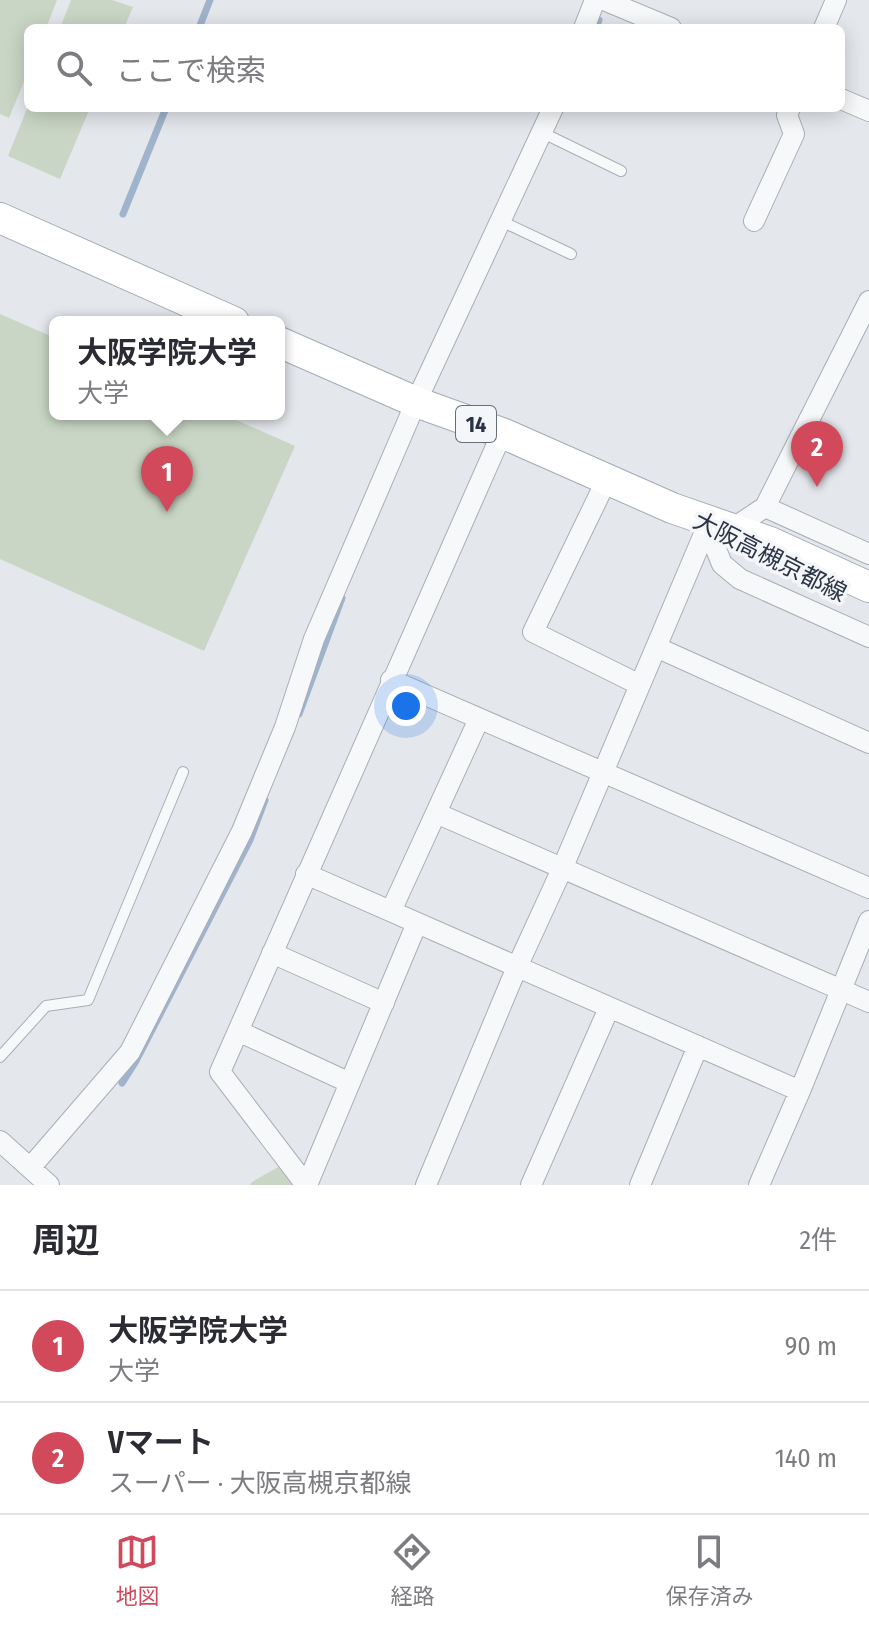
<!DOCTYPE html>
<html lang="ja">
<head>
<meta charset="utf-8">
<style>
  :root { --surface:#fff; --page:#f2f2f3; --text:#2b2b33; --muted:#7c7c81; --line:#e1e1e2; --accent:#d1495b }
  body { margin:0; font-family:"Fira Sans Condensed","Noto Sans JP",sans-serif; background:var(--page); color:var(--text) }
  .you { position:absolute; left:406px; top:706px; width:28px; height:28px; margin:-20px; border:6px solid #fff; border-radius:50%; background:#1a73e8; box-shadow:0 0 0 12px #1a73e833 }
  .badge { display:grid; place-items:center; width:52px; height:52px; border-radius:50%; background:var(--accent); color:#fff; font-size:26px; font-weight:700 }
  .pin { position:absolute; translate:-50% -66px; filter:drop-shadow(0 2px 4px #0008) }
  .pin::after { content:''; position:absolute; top:42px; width:28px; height:24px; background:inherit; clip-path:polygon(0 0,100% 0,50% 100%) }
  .popup { position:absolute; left:49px; top:316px; width:236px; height:104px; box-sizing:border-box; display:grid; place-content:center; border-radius:12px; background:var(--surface); filter:drop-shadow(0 2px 6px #0005); font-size:26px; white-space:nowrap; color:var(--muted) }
  .popup b { font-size:30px; color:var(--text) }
  .popup::after { content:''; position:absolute; left:50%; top:100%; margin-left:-16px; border:16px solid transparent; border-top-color:var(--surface) }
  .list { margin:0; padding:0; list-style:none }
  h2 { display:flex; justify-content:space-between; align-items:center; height:104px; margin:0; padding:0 32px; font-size:34px }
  h2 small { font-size:26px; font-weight:400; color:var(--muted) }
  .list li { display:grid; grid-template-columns:52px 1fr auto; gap:24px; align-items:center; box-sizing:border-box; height:112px; padding:0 32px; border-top:2px solid var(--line) }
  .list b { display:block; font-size:30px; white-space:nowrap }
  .list p { margin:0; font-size:26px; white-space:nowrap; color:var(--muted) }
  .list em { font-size:26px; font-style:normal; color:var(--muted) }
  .icon { flex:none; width:44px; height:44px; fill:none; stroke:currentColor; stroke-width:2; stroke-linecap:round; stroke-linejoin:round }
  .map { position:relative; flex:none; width:869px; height:1185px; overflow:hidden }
  .search { position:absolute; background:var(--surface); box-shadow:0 4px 20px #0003; left:24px; right:24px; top:24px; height:88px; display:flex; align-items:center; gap:20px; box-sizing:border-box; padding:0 28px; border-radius:12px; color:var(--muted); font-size:30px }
  .sheet { height:328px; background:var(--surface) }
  nav { display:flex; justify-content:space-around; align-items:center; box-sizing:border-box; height:112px; border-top:2px solid var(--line); background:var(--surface); font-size:22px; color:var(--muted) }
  nav a { display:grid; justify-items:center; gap:4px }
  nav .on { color:var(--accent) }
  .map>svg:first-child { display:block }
</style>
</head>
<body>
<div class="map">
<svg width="869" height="1185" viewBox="0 0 869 1185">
  <rect width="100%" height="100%" fill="#e4e7ec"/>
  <path fill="#c9d6c5" d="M0,0H57L46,28H28V72L9,118L0,114Z
    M71,0H112L133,7L124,28H60Z
    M28,106L90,108L60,179L8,156Z
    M0,314L55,338V414H223L295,446L204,651L0,559Z
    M280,1166L295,1185H250L252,1182Z"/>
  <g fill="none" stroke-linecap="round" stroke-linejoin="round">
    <path stroke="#9fb4cc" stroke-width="7" d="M199,28L210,0
      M596,28L599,20
      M123,214L166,108
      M299,714L342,598
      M122,1083L136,1061L250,840L265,800"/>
    <g stroke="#a9aeb7" stroke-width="12">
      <path id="service" d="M543,133L621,171
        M501,221L571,254
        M0,1057L46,1006L88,1000L183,772"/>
    </g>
    <g stroke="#a9aeb7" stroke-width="22">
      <path id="minor" d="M604,0L671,28
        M584,28L595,0
        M824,28L836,0
        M841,99L869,111
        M754,221L794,134L787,115L790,108
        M607,479L533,632L640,685
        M765,507L869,554
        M707,527L722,564L740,579L869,637
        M732,529L765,507L869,301
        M656,647L869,743
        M391,680L869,888
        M436,813L869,1002
        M306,874L800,1091
        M391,911L479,719
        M272,953L384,1003
        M238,1031L350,1083
        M0,1141L49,1185
        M30,1168L130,1052L242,831L285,727L314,639L416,402L553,108
        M306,1185L220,1072L502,433
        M307,1185L417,923
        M426,1185L517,967L562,869L707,527
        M531,1185L609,1008
        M640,1185L698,1046
        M759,1185L800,1091L869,921"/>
    </g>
    <g stroke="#a3abb8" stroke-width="32">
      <path id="primary" d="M0,218L234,322
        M279,342L416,402L502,433L672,508L770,542L869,587"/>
    </g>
    <use href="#service" stroke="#f7f8fa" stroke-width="10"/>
    <use href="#minor" stroke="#f7f8fa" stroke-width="20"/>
    <use href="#primary" stroke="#fff" stroke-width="30"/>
  </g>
  <g text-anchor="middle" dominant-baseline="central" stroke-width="7" stroke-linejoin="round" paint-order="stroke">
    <rect fill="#f4f6f9" stroke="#676e7b" stroke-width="2" x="456" y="406" width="40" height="36" rx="6"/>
    <g font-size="22" font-weight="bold" fill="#2b3445">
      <text x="476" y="424">14</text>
    </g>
    <g font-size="24" fill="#2b3445" stroke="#f4f6f9">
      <text transform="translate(770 557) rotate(27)">大阪高槻京都線</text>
    </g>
  </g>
</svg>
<div class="you"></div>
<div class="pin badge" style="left:167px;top:512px">1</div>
<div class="popup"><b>大阪学院大学</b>大学</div>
<div class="pin badge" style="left:817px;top:487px">2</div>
<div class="search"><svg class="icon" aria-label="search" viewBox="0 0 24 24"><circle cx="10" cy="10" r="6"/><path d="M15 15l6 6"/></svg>ここで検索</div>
</div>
<section class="sheet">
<h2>周辺<small>2件</small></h2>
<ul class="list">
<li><span class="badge">1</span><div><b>大阪学院大学</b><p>大学</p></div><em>90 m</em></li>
<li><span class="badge">2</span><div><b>Vマート</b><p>スーパー · 大阪高槻京都線</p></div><em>140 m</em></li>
</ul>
</section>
<nav>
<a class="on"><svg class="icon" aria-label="map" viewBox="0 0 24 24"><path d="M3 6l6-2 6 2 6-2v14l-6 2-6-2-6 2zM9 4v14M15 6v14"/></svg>地図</a>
<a><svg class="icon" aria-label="directions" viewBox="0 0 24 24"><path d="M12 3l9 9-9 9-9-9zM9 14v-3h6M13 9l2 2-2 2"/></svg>経路</a>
<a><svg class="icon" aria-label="saved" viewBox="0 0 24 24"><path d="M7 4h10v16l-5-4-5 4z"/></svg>保存済み</a>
</nav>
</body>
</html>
